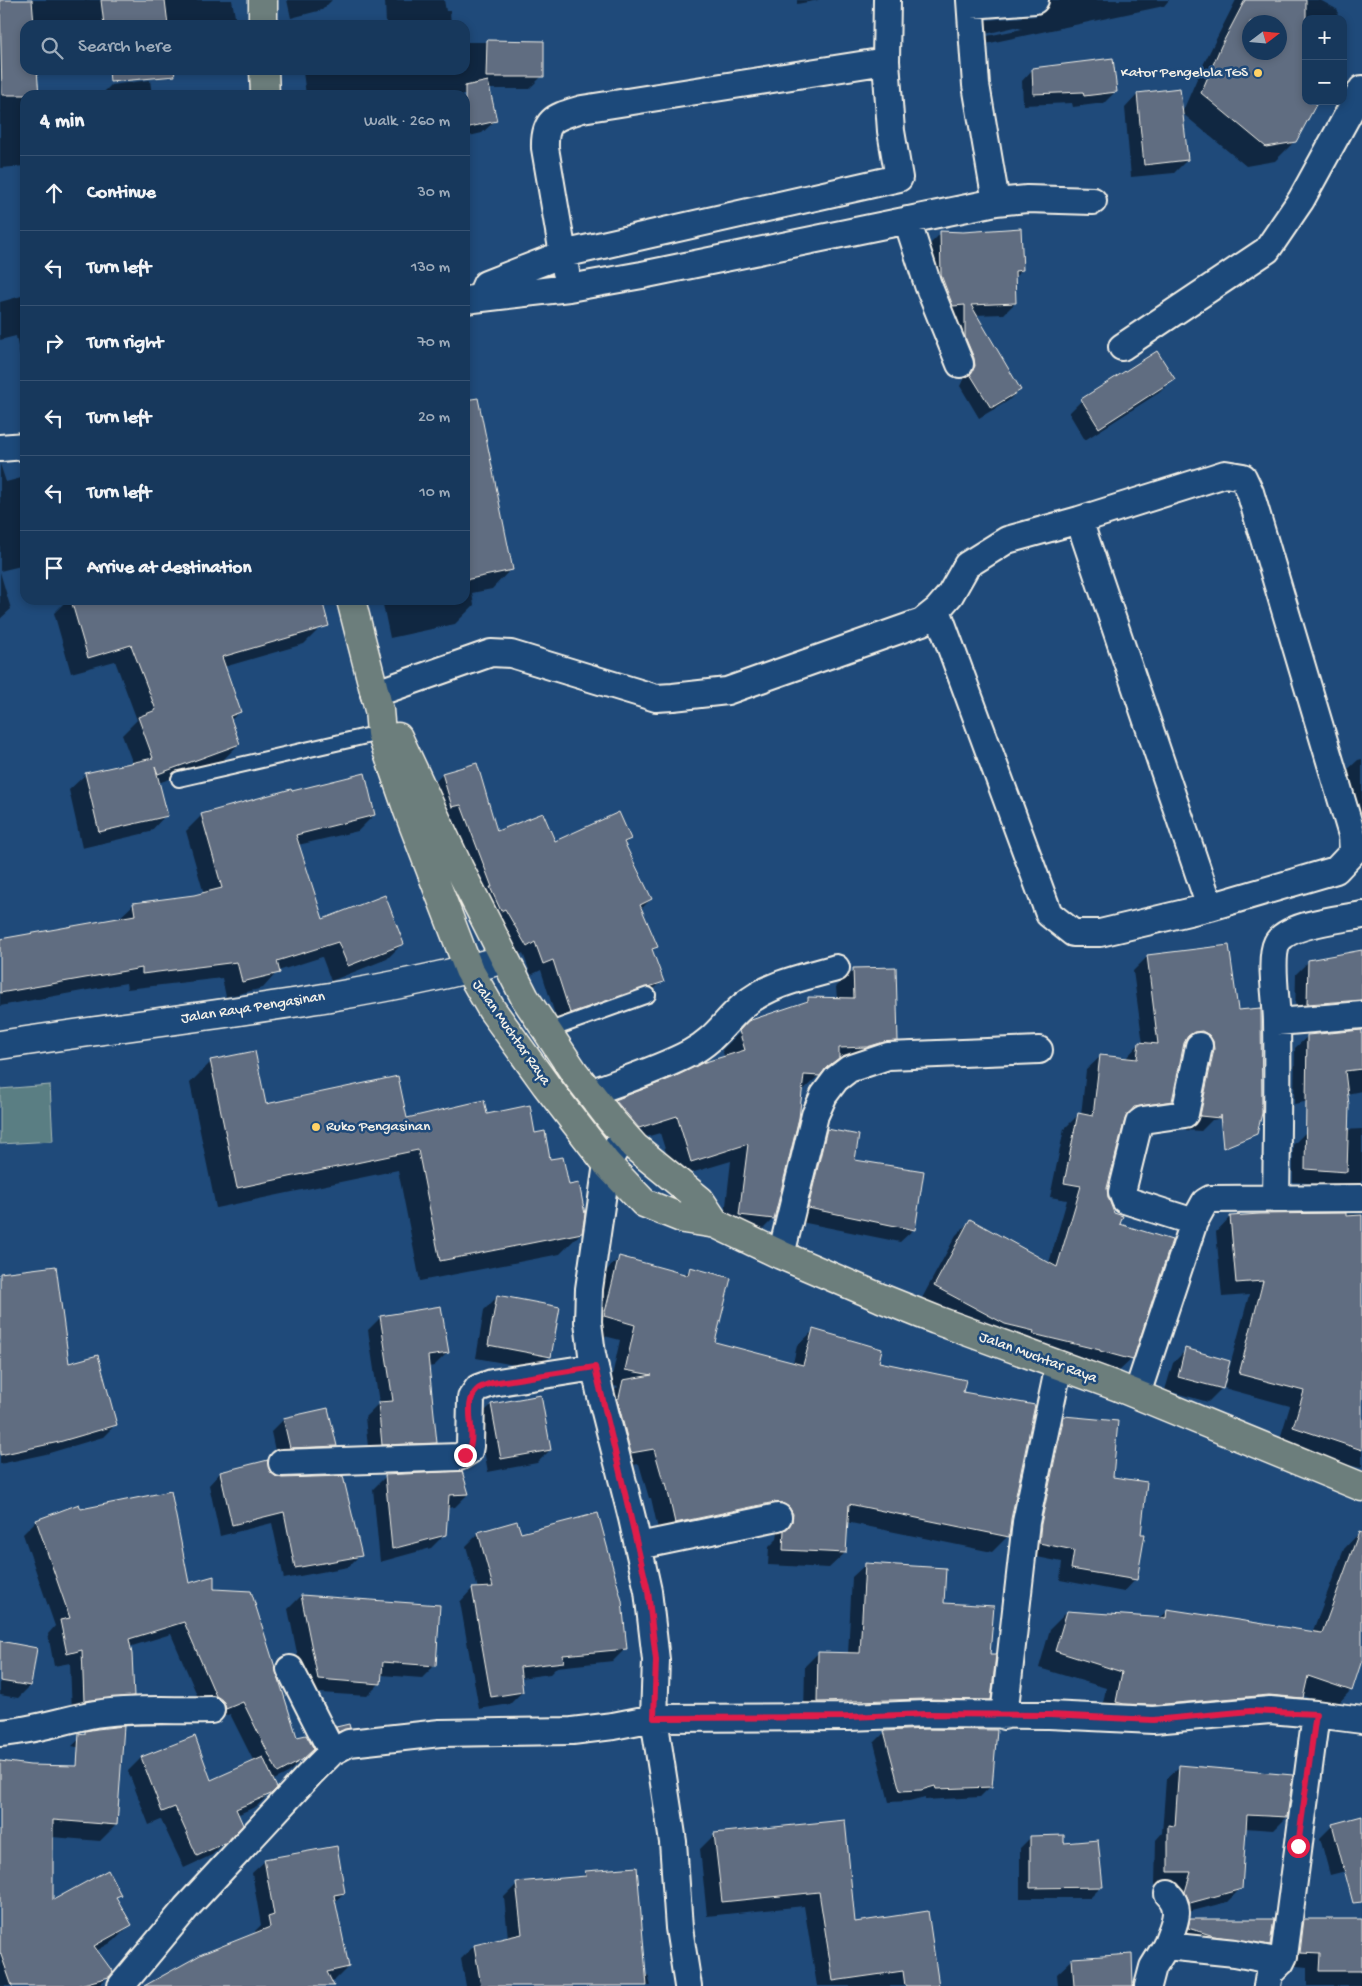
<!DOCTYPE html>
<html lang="en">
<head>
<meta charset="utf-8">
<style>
  :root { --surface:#17385c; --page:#244365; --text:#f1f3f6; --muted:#9eacbb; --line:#365272 }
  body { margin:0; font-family:"Gochi Hand",sans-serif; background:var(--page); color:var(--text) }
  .controls { position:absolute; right:15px; top:15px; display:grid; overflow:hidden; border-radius:10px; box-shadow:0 2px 8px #0003 }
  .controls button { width:45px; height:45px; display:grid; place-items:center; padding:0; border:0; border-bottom:1px solid var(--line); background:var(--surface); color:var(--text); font:25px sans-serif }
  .compass { position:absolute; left:1242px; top:15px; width:45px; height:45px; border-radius:50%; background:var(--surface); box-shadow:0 2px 8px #0003; rotate:74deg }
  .stop { position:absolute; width:15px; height:15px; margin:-11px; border:4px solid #e11d48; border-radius:50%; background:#fff }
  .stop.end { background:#e11d48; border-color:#fff; box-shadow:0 1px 5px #0008 }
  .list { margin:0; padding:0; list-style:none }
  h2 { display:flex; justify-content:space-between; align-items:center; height:65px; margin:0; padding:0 20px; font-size:21px }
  h2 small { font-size:16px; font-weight:400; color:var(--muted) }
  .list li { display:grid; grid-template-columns:32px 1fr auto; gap:15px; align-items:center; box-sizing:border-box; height:75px; padding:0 20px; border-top:1px solid var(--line) }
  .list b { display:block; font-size:19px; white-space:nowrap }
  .list em { font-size:16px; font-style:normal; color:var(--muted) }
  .icon { flex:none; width:28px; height:28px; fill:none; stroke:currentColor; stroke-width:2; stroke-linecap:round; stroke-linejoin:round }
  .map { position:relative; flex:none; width:1362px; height:1986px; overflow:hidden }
  .search { position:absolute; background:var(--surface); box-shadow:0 2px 8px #0003; left:20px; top:20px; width:450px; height:55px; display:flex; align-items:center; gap:12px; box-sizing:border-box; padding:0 18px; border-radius:15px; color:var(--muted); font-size:19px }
  .panel { position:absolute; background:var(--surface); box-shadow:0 2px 8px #0003; left:20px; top:90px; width:450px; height:515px; border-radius:15px }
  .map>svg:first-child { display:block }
</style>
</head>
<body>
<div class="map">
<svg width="1362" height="1986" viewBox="0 0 1362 1986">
  <rect width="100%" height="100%" fill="#1f4a7a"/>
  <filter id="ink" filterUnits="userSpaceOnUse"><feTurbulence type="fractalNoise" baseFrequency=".02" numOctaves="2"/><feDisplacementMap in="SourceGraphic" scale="10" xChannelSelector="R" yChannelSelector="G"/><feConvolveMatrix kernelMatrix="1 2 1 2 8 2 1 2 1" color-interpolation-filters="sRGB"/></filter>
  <g filter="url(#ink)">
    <path fill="#5a7e83" stroke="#a7b8b6" d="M50,1085L53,1141L0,1144V1089Z"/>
    <path fill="#0007" fill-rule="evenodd" d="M0,0H232L236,22L233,25H80L79,23L59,25H25V70H36L38,95H25V166L0,168Z
      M287,0H332L322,10L291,18Z
      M385,0H444L446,11H450L451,25H386Z
      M797,0H819L797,4Z
      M1030,0H1169L1164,6L976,46L974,32L987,20L1037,16L1035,4ZM1015,27L1022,29L982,37L981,35Z
      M1236,0H1320L1338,10L1337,19H1306L1295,141L1275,161L1246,166L1182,113L1187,160L1174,173L1131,177L1125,108L1138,94L1182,113L1202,67ZM1250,22H1280V52H1250Z
      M465,42H542V76L529,89H489L495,121L482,133L465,137V95H306L303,72L305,70H465Z
      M1033,69L1115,92L1104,103L1073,107L1072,103L1023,105L1022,81Z
      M150,80L152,95H101L111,85Z
      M941,233L1022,270L1014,278L1015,303L1004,314L975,315L1019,390L1008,401L979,418L960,386L964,378L963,370L930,287V244Z
      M25,295V383L16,336L0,340V302Z
      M1157,353L1173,379L1160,392L1085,440L1069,413L1082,400Z
      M465,420L511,569L492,589L472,593L474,605L455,624L390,638L382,600H465Z
      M0,464L6,482L25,477V565L0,571Z
      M0,572L11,609L0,619Z
      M67,600H312L320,628L304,644L224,667L240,711L230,721L239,744L222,761L158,783L166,815L150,832L82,848L69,790L86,774L133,764L122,735L137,720L115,661L71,673L54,613Z
      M1362,759V837L1345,772L1358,760Z
      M443,774L496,832L554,843L630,838L624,845L651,899L641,909L656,947L652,951L662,981L650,993L558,1024L541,970L531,975L523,953L515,958L431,786Z
      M202,815H374L358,831L298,845L322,921L403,943L387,959L331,981L322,957L278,971L263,988L226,997L222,978L127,989L126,983L0,1006V940L118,919L134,904L204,894L186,831Z
      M1227,946L1247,1114L1212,1120L1201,1131L1186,1130L1200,1064L1188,1045H1183L1171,1100L1157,1115L1123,1120L1106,1188L1107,1198L1119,1225L1132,1359L1117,1373L921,1300L956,1235L970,1221L1049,1263L1067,1200L1050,1197L1064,1129L1078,1115H1081L1086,1070L1101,1056L1126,1058L1140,1043L1143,1044L1133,971L1147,957Z
      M1362,951V1020L1295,1016L1296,974L1309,961Z
      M854,970L897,1040L880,1057L849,1064L830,1065L801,1092L773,1219L756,1236L723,1232L731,1161L674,1178L660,1133L621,1144L599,1118L616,1101L725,1058L722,1050L749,1023L802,1005L809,998L837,999L836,987Z
      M1362,1031V1091L1294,1104L1295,1048L1308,1036Z
      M211,1062L265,1105L406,1119L486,1116L549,1161L581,1233L560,1254L420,1281L398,1170L216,1208L190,1083Z
      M1362,1129V1187L1293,1182V1145L1306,1132Z
      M828,1130L914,1229L900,1242L796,1221L814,1143Z
      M1362,1214V1466L1361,1468L1332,1461L1333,1459L1279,1442L1290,1406L1224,1388L1249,1295L1222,1297L1216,1232L1230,1217L1260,1215Z
      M620,1257L684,1275L691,1269L713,1343L793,1363L797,1346L813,1331L877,1363L962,1393L1010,1519L1008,1536L992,1552L846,1522L845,1553L829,1568L768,1565L769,1547L777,1539L778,1531L774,1523L660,1538L651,1498H649L639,1464L615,1467L608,1397L618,1387L610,1385L620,1340L589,1332L604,1273Z
      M0,1275L115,1425L103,1437L46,1454L0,1464Z
      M497,1297L550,1356L537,1369L476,1358L484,1310Z
      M381,1317L447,1353L434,1366L428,1367L436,1442L422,1455L369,1457L365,1417L379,1403L368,1330Z
      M1186,1350L1229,1362L1221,1389L1208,1402L1165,1390L1173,1363Z
      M491,1405L550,1450L537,1463L488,1472L478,1418Z
      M1064,1418L1112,1478L1136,1579L1124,1592L1060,1580L1062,1562L1027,1555L1052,1430Z
      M284,1419L335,1446L322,1459L277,1460L271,1432Z
      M268,1472L360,1555L348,1567L284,1579L272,1523L220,1536L209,1485L220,1473Z
      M462,1472L468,1494L455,1507L447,1508L444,1535L431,1548L380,1562L373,1489L386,1476Z
      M78,1506L80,1511L189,1585L213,1590L296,1739L312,1749L288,1773L272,1781L275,1788L257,1806L237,1815L226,1841L212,1855L184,1868L161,1820L149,1825L128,1771L141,1758L194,1738L211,1781L254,1762L230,1714L213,1721L203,1709L171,1634L129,1647L133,1695L120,1708L72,1713L70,1663L54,1666L48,1634L55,1626L23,1534L36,1521Z
      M516,1523L520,1535L626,1648L613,1661L557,1667L550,1674L520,1678L522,1692L510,1704L479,1709L460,1602L472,1589H478L466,1546L478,1534Z
      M1360,1532L1362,1533V1656L1351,1690L1335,1707L1303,1696L1285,1714L1100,1719L1106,1688L1039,1668L1050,1629L1067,1612L1160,1618L1168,1611L1312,1633L1344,1549Z
      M866,1564L942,1604L989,1655L990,1699L976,1712L804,1715L805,1666L818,1653L848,1654L852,1577Z
      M301,1596L435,1665L422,1678L381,1675L380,1683L367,1696L305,1692L288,1609Z
      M0,1643L30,1686L18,1698L0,1695Z
      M885,1732L991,1786L980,1797L925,1800V1797L909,1801L889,1802L874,1743Z
      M86,1733L109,1754L72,1746Z
      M0,1763L116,1825L100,1841L52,1837V1903L119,1894L115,1898L130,1925L114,1941L96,1951L108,1976L98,1986H0Z
      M1180,1766L1286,1817L1273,1830L1245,1828L1240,1889L1227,1902L1177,1915L1173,1906L1179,1885H1155L1156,1840L1162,1833L1166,1779Z
      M1362,1818V1867L1330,1875L1320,1838L1333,1825Z
      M844,1821L854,1924L938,1986H817L804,1906L707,1916L700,1849L715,1834Z
      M1031,1837L1062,1845L1101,1887L1090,1898H1020V1848Z
      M265,1861L344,1893L334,1902L348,1967L335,1980L330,1981L332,1986H147L256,1934L255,1931L261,1925L252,1873Z
      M586,1873L645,1976L648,1975L651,1986H466L461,1959L474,1946L508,1938L504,1897L517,1884L581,1878Z
      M1191,1920L1269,1944L1256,1957L1178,1934Z
      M1305,1920H1362V1986H1307V1967L1287,1965L1291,1933Z
      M1131,1955L1133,1986H1058L1057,1974L1073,1959Z"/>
    <path fill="#616d81" stroke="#f4f1e8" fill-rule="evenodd" d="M0,0H32L34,25H25V70H37L39,95H2Z
      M101,0H165L168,25H104Z
      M1245,0H1306V101H1318L1296,142L1266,147L1201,93L1221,46ZM1250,22H1280V52H1250Z
      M487,40L544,41V77H486Z
      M1113,58L1117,92L1084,96L1083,92L1033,94L1032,68Z
      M109,70H174L175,76L110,82Z
      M488,81L497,121L465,128V86Z
      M1180,88L1188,160L1144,165L1137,93Z
      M1021,228L1023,270L1015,271L1016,303L971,305L1021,390L991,408L970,374L975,366L974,358L965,337V305L953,306L941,275L940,231L963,232Z
      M1157,351L1175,379L1099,428L1081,399Z
      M478,398L513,570L465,580V400Z
      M71,600H322L329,626L222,657L241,712L230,716L240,744L158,774L155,766L168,816L99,832L85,773L153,758L138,717L156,710L131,645L88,658Z
      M477,763L497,831L543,813L555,841L619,812L631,839L624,842L652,899L640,905L658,947L652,949L664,982L570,1013L553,960L543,964L535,942L527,947L505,909L501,911L490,887H492L461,805L452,807L442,773Z
      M365,773L375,815L296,835L323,919L385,895L404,944L348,966L338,942L277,961L280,973L242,982L237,962L142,974V968L0,993V939L135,915L133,903L194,895L222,888L201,814L291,789L292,791Z
      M1229,945L1238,1010L1261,1008L1262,1113L1257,1134L1223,1148L1220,1115V1118L1200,1116L1214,1049L1213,1041L1209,1035L1202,1031L1194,1032L1188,1036L1184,1043L1172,1101L1134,1107L1125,1119L1107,1188L1108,1197L1114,1213L1123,1216L1120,1224L1172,1240L1133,1360L1100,1351V1350L1033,1334L1034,1331L1005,1324L934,1286L970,1219L1057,1267L1081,1186L1064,1183L1078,1113L1093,1116L1100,1055L1137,1059L1139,1042L1158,1044L1147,955Z
      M1362,950V1000L1307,1004L1308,960Z
      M896,967L898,1041L884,1042L867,1047L839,1048V1058L827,1067L820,1076L804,1075L799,1118L774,1219L739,1215L748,1144L691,1162L677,1116L639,1128L615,1100L672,1078L702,1063L745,1050L739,1031L748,1021L808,1001V997L854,998L853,968Z
      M1362,1030V1069L1345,1071L1349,1105L1347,1172L1305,1169L1307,1035Z
      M255,1051L266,1104L398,1076L407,1118L484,1100L487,1114L530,1105L535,1133L545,1131L550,1159L563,1157L569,1185L579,1183L585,1214L582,1233L440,1261L418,1150L237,1188L210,1060Z
      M827,1129L859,1135L855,1160L924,1171L915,1230L808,1208Z
      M1346,1213V1216L1362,1215V1450L1293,1427L1304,1391L1239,1374L1263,1281L1236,1283L1230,1216L1260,1214Z
      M619,1256L688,1275L690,1267L731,1278L715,1342L803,1365L813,1329L882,1349L879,1362L966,1380L963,1392L1035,1405L1011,1519L1009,1537L849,1504L846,1553L783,1550L784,1530L792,1522L793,1514L789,1507L782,1503L775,1502L675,1523L666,1483L664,1484L654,1449L631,1453L618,1402L623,1380L652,1375L625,1370L635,1325L604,1316Z
      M56,1266L69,1363L98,1355L117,1425L59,1442L0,1455V1273Z
      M497,1295L560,1307L551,1357L488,1345Z
      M441,1306L449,1353L428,1356L437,1443L382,1445L378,1402L393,1401L380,1316Z
      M1185,1348L1230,1361L1223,1389L1178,1377Z
      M541,1395L551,1450L501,1459L491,1404Z
      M328,1408L337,1446L290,1448L283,1418Z
      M1064,1416L1118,1421L1113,1477L1147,1482L1141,1534H1145L1137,1580L1071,1569L1074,1550L1039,1543L1041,1524Z
      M268,1460L270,1471L275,1476L282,1478L343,1476L362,1556L295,1568L284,1512L232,1525L220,1472Z
      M462,1471L469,1494L449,1495L446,1535L392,1549L385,1475Z
      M171,1491L189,1583L214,1576V1589L251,1591L297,1737L306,1735L314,1749L302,1760L278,1773L243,1702L226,1709L224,1702L216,1696L184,1622L129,1639L132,1654L134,1696L84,1701L82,1650L67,1654L60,1620L70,1618L36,1520L79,1504L81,1509Z
      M598,1513L622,1601L627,1649L563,1655L564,1662L520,1667L523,1692L491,1697L472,1588L493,1587L478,1532L517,1521L521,1533Z
      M1359,1532L1362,1533V1660L1352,1691L1308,1676L1303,1698L1269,1695L1153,1705L1124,1704L1116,1702L1122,1672L1055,1651L1067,1611L1166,1618L1167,1609L1322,1633Z
      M865,1563L946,1568L944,1603L994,1606L990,1654H996L991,1700L926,1699L817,1702L818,1652L860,1653Z
      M301,1595L440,1605L436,1666L383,1662L381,1684L318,1679Z
      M0,1641L37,1648L31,1686L0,1681Z
      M349,1724L350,1728L338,1732L336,1727Z
      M124,1726L117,1825L53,1820V1900L108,1870L121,1895L116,1897L132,1925L94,1946L113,1972L109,1977L76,1986H12L0,1952V1761L30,1765L77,1766L79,1733L85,1734V1731L97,1729Z
      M926,1729L997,1730L992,1787L936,1789L935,1786L921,1790L900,1791L884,1731Z
      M195,1736L211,1780L263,1757L277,1788L271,1794L236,1809L243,1825L227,1842L197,1856L175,1807L162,1812L141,1757Z
      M1179,1765L1293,1775L1287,1817L1247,1815L1242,1889L1190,1903L1185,1892L1191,1872H1168V1825L1175,1826Z
      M1362,1816V1902L1353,1903L1332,1824Z
      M845,1820L855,1922L928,1911L939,1986H905L903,1971L833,1981L819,1892L722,1902L714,1833Z
      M1064,1835V1843L1098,1840L1103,1887L1030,1888V1836Z
      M337,1846L345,1893L334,1895L349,1967L327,1972L334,1986H144L202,1954L270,1927L268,1917L274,1915L264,1859Z
      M637,1867L647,1986H481L474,1945L522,1934L516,1882L586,1876L585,1871Z
      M1190,1919H1274L1270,1945L1214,1936L1188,1928Z
      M1304,1919H1362V1971H1319L1320,1954L1300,1953Z
      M1132,1954L1133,1986H1074L1072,1958Z"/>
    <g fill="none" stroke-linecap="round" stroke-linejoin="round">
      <g stroke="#f4f1e8" stroke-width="18">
        <path id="service" d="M179,779L384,732
          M547,1031L648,995"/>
      </g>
      <g stroke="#f4f1e8" stroke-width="30">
        <path id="minor" d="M970,0L976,85L996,202
          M971,5L1035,0
          M907,220L928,285L960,364
          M566,272L545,148C544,118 556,117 582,109L886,61
          M483,298L482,293L486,284L563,254L899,178L891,131L886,61L887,0
          M465,300L569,288L642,275L996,202L1027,199L1093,201
          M1122,347L1267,250L1301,200L1362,89
          M0,448L25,446
          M1079,520L1210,907
          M374,694L491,653L511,654L656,698L673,697L727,691L922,622L937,610L950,595L967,565L1007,540L1079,520L1225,474L1243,477L1250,492L1352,835L1353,852L1336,870L1210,907L1100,933H1073L1049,914L937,610
          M1277,1022L1362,1015
          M1199,1046L1185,1114L1143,1120L1139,1123L1122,1192L1125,1200L1194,1222L1205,1202L1210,1199L1362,1198
          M590,1093C622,1081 660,1069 690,1053C715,1040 724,1022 744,1005C770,983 805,977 836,968
          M624,1135L607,1164L589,1289L588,1322L592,1354L600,1392L632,1518L648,1591L656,1660L654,1718L673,1842L679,1928L688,1986
          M1276,1198C1277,1139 1278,1081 1277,1022C1277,1003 1269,959 1277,943C1287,924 1342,919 1362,915
          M781,1255L815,1115L824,1095L836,1079L849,1069L888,1056L1039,1050
          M1137,1394L1194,1222
          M282,1463L459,1457L469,1451L470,1446L471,1398L478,1388L492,1383L595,1367
          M639,1546L778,1517
          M290,1669L332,1752
          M1004,1716L1026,1522L1059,1365
          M0,1733C32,1731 63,1720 95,1714C133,1708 173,1711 211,1710
          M1168,1894C1184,1910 1172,1927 1166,1946L1235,1953L1281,1962
          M121,1986L186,1908L310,1774L332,1752L349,1743L440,1733L572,1731L613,1726L654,1718L848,1717L926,1714L1049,1715L1153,1720L1270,1710L1316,1714L1362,1720
          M1148,1986L1153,1967L1166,1946
          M1267,1986L1269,1974L1281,1962L1284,1956L1316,1714"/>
      </g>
      <g stroke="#f4f1e8" stroke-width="31">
        <path id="secondary" d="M0,1045C110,1028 221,1015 330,997C389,987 447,976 504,959"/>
      </g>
      <g stroke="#f4f1e8" stroke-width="31">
        <path id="trunk" d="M263,0V25
          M264,70L265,95
          M351,600L379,710L381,733L408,811L469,970L492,1010L546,1085L607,1164L644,1203L684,1219L716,1224L781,1255L881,1298L936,1320L1116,1386L1362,1487
          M398,737L459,868L525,998L574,1072L611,1120L635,1147L700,1200L716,1224"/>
      </g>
      <use href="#service" stroke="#1f4a7a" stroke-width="14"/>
      <use href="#minor" stroke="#1f4a7a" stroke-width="26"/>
      <use href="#secondary" stroke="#1f4a7a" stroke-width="28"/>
      <use href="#trunk" stroke="#6c7e7c" stroke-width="28"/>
    </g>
  </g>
  <g fill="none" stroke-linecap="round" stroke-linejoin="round" filter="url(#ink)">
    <path stroke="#e11d48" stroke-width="6" d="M465,1455C481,1439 460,1406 477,1390C481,1386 487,1385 492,1383L595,1367L648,1591L656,1660L654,1718L848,1717L926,1714L1049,1715L1153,1720L1251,1711L1316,1714L1298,1846"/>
  </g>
  <g fill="#ffd166" stroke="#1f4a7a" stroke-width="2">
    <circle cx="1258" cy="73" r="5"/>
    <circle cx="316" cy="1127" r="5"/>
  </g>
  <g text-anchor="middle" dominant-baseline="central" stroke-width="5" stroke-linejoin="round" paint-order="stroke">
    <g font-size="15" fill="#f4f1e8" stroke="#1f4a7a" text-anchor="end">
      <text x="1248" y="73">Kator Pengelola TGS</text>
      <text x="326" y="1127" text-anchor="start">Ruko Pengasinan</text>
    </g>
    <g font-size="15" fill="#f4f1e8" stroke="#1f4a7a">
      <text transform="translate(253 1008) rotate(-9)">Jalan Raya Pengasinan</text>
      <text transform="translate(511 1033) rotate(55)">Jalan Muchtar Raya</text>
      <text transform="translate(1038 1358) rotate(20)">Jalan Muchtar Raya</text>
    </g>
  </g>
</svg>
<div class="controls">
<button>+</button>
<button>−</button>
</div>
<svg class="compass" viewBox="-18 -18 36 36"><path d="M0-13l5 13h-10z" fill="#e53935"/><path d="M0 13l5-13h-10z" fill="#9eacbb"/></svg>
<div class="stop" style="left:1298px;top:1846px"></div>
<div class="stop end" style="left:465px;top:1455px"></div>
<div class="search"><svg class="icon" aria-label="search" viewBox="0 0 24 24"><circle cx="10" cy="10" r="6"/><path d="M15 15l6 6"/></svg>Search here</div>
<section class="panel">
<h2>4 min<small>Walk · 260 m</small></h2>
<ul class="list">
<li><svg class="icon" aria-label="ahead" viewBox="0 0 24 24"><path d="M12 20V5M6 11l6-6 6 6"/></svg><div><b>Continue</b></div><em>30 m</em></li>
<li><svg class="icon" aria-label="left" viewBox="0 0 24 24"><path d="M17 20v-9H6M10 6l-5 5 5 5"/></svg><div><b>Turn left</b></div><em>130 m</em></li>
<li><svg class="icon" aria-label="right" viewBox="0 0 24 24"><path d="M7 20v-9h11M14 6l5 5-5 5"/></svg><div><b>Turn right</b></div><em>70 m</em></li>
<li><svg class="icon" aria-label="left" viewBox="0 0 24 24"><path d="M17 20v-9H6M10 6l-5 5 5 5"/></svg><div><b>Turn left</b></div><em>20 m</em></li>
<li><svg class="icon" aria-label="left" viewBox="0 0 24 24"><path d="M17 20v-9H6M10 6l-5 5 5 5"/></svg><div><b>Turn left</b></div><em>10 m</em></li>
<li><svg class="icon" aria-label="arrive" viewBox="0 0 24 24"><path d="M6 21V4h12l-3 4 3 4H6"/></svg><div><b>Arrive at destination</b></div></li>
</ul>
</section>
</div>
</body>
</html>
